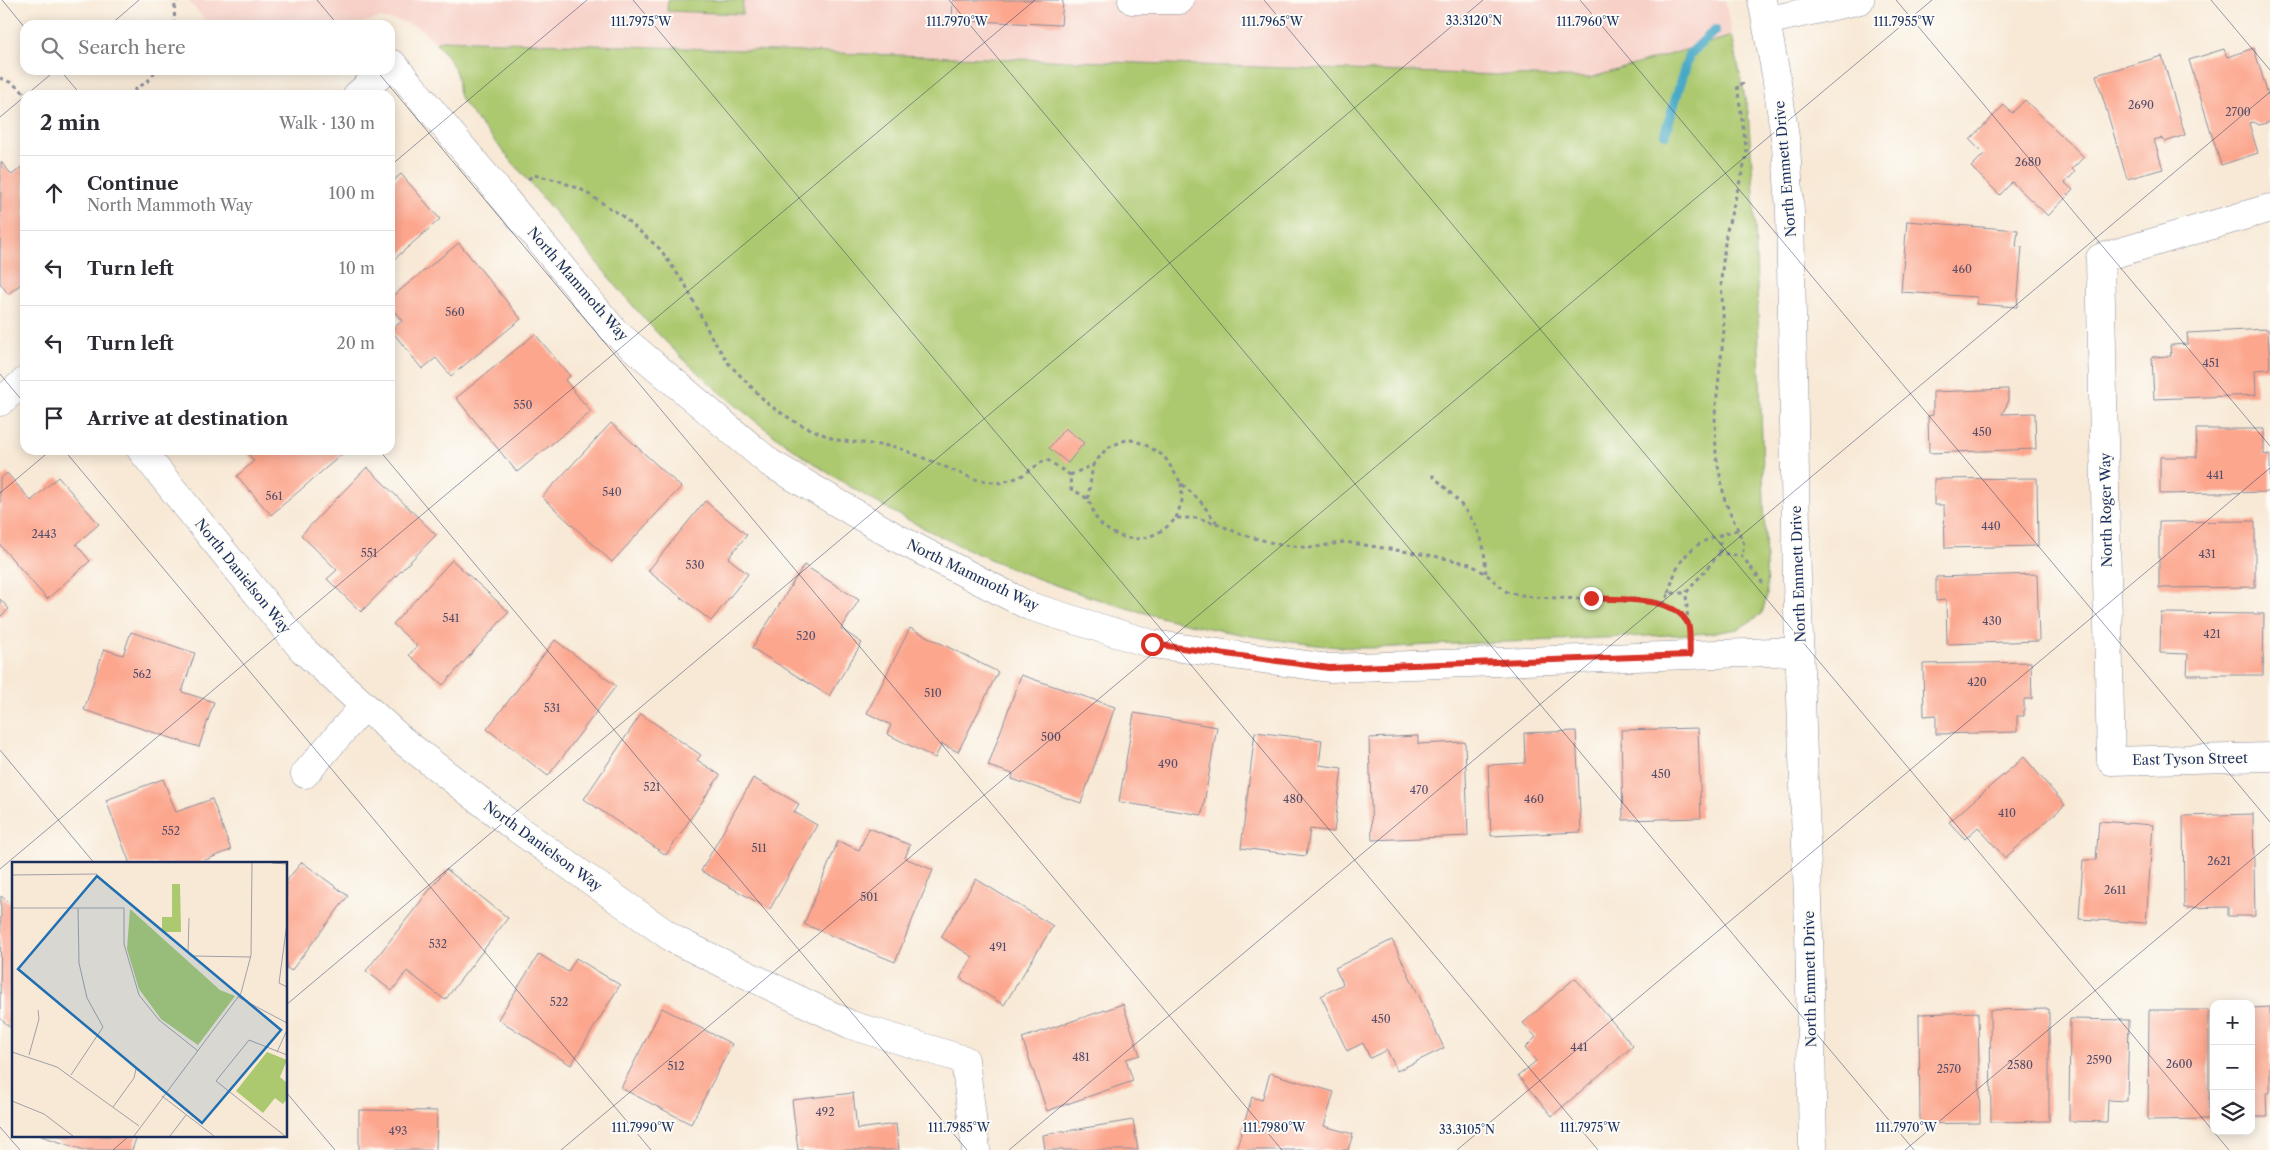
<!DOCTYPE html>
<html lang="en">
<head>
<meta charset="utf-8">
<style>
  :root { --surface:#fff; --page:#f7f7f7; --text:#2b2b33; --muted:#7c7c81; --line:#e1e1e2 }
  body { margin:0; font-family:"Libre Caslon Text",serif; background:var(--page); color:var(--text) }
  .controls { position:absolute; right:15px; bottom:15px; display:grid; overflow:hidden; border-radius:10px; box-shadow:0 2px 12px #0003 }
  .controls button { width:45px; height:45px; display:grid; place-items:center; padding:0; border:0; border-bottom:1px solid var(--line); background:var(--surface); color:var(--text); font:25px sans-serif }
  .stop { position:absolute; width:15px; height:15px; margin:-11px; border:4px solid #d93025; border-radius:50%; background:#fff }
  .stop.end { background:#d93025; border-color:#fff; box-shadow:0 1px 5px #0008 }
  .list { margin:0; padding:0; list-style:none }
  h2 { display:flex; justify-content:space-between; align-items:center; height:65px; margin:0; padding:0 20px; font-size:21px }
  h2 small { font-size:16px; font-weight:400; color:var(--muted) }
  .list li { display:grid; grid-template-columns:32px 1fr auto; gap:15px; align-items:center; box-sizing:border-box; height:75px; padding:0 20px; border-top:1px solid var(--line) }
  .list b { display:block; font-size:19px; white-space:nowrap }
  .list p { margin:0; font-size:16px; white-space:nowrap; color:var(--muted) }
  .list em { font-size:16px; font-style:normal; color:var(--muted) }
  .icon { flex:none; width:28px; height:28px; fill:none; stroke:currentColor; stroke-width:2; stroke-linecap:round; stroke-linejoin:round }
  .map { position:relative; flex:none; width:2270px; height:1150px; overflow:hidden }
  .search { position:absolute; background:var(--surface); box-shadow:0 2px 12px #0003; left:20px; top:20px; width:375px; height:55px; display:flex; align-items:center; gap:12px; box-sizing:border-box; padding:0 18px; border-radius:15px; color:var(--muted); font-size:19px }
  .panel { position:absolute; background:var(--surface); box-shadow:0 2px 12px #0003; left:20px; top:90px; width:375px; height:365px; border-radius:15px }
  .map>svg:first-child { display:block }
</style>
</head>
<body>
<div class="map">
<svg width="2270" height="1150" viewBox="0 0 2270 1150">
  <rect width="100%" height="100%" fill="#fdfcf7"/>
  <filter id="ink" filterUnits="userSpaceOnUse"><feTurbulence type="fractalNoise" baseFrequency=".02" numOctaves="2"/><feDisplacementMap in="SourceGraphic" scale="10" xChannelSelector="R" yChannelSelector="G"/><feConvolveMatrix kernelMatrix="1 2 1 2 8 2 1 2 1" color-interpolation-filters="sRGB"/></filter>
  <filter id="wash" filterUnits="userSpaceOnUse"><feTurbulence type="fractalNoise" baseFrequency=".0096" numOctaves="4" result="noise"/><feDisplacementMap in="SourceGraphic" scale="20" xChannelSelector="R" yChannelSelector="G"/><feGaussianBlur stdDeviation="1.12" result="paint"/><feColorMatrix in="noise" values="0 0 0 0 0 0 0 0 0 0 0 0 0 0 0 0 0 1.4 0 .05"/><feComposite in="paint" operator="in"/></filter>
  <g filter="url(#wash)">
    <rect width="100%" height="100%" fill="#f8e9d6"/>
    <path fill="#f7d1c8" d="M188,0H1725L1732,36L1590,78L442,40L436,43L421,29L405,22L380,18L354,25H209Z"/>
    <path fill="#adc96f" stroke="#647c66" d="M668,0H743L742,14L667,11Z
      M1732,36L1748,112L1754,193L1767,595L1762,614L1738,629L1714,633C1627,637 1540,641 1454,644C1416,645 1375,650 1338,647C1092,626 846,520 670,346C638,314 609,277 580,242C541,196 502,150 463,103C455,89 460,86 456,73C452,61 444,52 436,43L442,40L1590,78Z"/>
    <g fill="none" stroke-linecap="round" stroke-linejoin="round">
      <path stroke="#47a9c6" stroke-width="10" d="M1665,134L1689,55L1715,30"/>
    </g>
    <g id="blocks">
      <path fill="#fca68d" d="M953,0H1063L1061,25L952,20Z
        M2254,48L2270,102V122L2259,125L2254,122L2249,123L2258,153L2221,165L2189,60L2224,49L2227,57Z
        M2162,56L2185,135L2165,142L2161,138L2154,140L2163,169L2127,179L2096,75Z
        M2025,100L2084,157L2072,169L2075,172L2065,183L2073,190L2048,216L2012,182L2000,195L1971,167L1984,154L1970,140L2004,105L2012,113Z
        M1,162L12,175L25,164V281L8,294L0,283Z
        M401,174L440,219L390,263V184Z
        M1907,221L2018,230L2016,246L2022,247L2017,307L1976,304L1977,297L1901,292Z
        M459,243L521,319L451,376L436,358L422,369L391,330L402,321L390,306V298Z
        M2268,329L2270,369L2255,370L2256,395L2154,399L2152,357L2171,356L2170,345L2188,344L2187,333Z
        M535,334L570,376L565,380L591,412L517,472L456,398Z
        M2008,389V403L2002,414L2035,413L2036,449L1929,453L1928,416L1933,415V392Z
        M611,423L681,487L612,562L542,497Z
        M1065,428L1084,443L1068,463L1049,448Z
        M2196,429H2264V455L2270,454V492L2160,494V457H2197Z
        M245,450H347L271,515L237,476L254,461Z
        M367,467L436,535L361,612L327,579L337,570L301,535Z
        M7,473L31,501L58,477L99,524L76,544L90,561L47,599L0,545V479Z
        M2037,478L2038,546L1945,548L1944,505H1934V479Z
        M705,501L747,535L728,558L748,574L711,621L648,571Z
        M2255,521V587L2159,588V522Z
        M452,560L509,612L443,685L409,655L417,646L393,624Z
        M804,565L859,600L841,629L862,643L829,696L752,648Z
        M2037,574L2039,641L1947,644L1946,600L1936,601V577Z
        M0,599L9,609L0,617Z
        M2161,613L2264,614L2263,675H2187L2188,654L2160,653Z
        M910,628L998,672L958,752L942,744L935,758L887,734L891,725L867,713Z
        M131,632L195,653L182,692L214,702L199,747L84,710L104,649L123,655Z
        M555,640L616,686L548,776L487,729Z
        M2031,662L2032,699H2024V716H2017V732L1936,734V715L1924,716L1923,664Z
        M1021,675L1115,707L1081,803L1012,779L1013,774L988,766Z
        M1134,713L1217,727L1202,815L1119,802Z
        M641,714L701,755L697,760L720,775L666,855L584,799Z
        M1698,728L1701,818L1623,820L1621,730Z
        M1576,731L1581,832L1491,836L1488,765L1525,763L1524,733Z
        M1255,732L1322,740L1319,765L1342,768L1334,832L1310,829L1306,856L1241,848Z
        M1418,736V744L1465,742L1468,836L1372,840L1369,738Z
        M2024,757L2065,805L2005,858L1978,827L1965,839L1949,822Z
        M753,778L799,804L794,812L817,825L770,909L701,871Z
        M163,779L176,812L212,799L231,850L195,864H130L106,800Z
        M2253,814L2255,916H2228V907L2184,908L2183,816Z
        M2099,821L2153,825L2146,923L2079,919L2083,860H2096Z
        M869,828L910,845L905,858L933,870L895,962L804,924L838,841L859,850Z
        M302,862L348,896L291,971L286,967V881Z
        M446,869L508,918L445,1000L407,971L392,991L366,971Z
        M976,879L1053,926L1004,1005L960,978L973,957L941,937Z
        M1,896L14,907V1031L0,1018Z
        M1392,940L1444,1048L1397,1071L1387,1050L1370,1058L1363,1043L1347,1051L1321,996L1343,984L1335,968Z
        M539,954L568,972L576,958L620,985L571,1065L498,1019Z
        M1575,978L1633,1046L1552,1116L1518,1076L1536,1061L1525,1048L1536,1037L1523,1023Z
        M1123,1004L1140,1055L1126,1059L1133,1081L1047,1111L1022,1038Z
        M2270,1007V1093H2266L2267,1117H2251V1008Z
        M662,1008L732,1044L691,1124L621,1088Z
        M2049,1009V1121L1991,1122L1990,1010Z
        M2149,1010H2209V1119L2148,1120Z
        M1978,1012L1980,1123L1920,1124L1919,1014Z
        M2070,1019L2129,1020L2127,1101L2108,1100L2107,1122L2069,1121Z
        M1270,1073L1334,1092L1324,1126L1353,1134L1348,1150H1236L1252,1097L1262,1100Z
        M853,1093L857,1129L896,1124L899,1150H798L792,1100Z
        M359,1110L437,1111L436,1150H359Z
        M1133,1120L1138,1150H1045L1043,1135Z
        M41,1136H137L132,1150H84Z"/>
    </g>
  </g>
  <g filter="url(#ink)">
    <use href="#blocks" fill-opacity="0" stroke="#8a8c9a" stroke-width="1"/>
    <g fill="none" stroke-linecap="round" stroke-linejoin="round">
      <g stroke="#8a8c9a" stroke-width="29">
        <path id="minor" d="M1132,0H1180
          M1762,0L1776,75L1786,145L1790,212L1797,581L1809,929L1813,1150
          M1766,21L1860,0
          M390,66L393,64L615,332L770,463L897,538L1029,606L1152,644L1329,668L1800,651
          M357,95L386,70
          M2270,208L2100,258L2111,761L2270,757
          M0,402L25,381
          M141,450L302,649L402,740L509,823L675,940L851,1025L965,1060L976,1150
          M305,774L364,706"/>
      </g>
      <path stroke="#8a8c9a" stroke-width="3" stroke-dasharray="4 4" stroke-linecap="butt" d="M174,25L175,4L177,0
        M0,78L12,83L27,95
        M127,95L148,81L156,70
        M528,179L534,175L557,180L582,190L621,215L660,249L686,286L711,336L729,364L769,405L797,423L836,440L897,447L974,479L999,483L1020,477L1046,459L1070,475L1071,489C1075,491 1083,495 1087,499C1093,505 1093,518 1102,525C1126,547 1156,541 1176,518H1197L1218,524L1240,534L1277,544L1310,548L1345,542L1434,556L1470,564L1486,574L1507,592L1532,597L1657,602L1676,611L1687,623
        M1070,475L1093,465L1107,448L1128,439L1144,444L1164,456L1181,483L1200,501L1217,523
        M1432,475C1452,494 1477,517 1483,546C1485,555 1485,565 1486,573
        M1088,499L1093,465
        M1176,518L1182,501L1181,483
        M1738,530L1725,501L1716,455L1715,414L1724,330L1721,280L1726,234L1747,154L1737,85L1745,83
        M1720,553V534
        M1669,593C1678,551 1699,539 1738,530L1744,544L1742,556
        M1663,605L1669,593H1686
        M1688,624L1686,593L1720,553L1742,556L1762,582H1765"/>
      <use href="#minor" stroke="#fff" stroke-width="28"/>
    </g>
  </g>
  <g fill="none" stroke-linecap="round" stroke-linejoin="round" filter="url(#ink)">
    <path stroke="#d93025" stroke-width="6" d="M1152,644L1329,668L1690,655C1689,647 1691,632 1688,624C1674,595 1618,600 1591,598"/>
  </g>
  <path fill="none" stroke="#1b2f5e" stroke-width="1" stroke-opacity="0.45" d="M2,0L25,28M317,0L338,25M633,0L1598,1150M949,0L1914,1150M1264,0L2229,1150M1580,0L2270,822M1896,0L2270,446M2211,0L2270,70M110,25L139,0M60,70L81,95M376,70L1282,1150M26,95L56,70M0,117L25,96M390,166L587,0M0,374L25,404M64,450L651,1150M379,450L967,1150M0,493L51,450M0,750L95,864M0,869L1035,0M286,1005L1483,0M286,1092L335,1150M0,1127L20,1150M113,1150L129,1136M561,1150L1932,0M1009,1150L2270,92M1457,1150L2270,468M1905,1150L2270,844"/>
  <g text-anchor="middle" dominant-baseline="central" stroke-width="4" stroke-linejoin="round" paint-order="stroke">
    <g font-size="11" fill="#534d6a">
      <text x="2141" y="105">2690</text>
      <text x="2238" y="112">2700</text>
      <text x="2028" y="162">2680</text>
      <text x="1962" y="269">460</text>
      <text x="455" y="312">560</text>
      <text x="2211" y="363">451</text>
      <text x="523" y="405">550</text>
      <text x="1982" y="432">450</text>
      <text x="2215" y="475">441</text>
      <text x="612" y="492">540</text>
      <text x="274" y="496">561</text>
      <text x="1991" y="526">440</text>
      <text x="44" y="534">2443</text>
      <text x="369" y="553">551</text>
      <text x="2207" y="554">431</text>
      <text x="695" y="565">530</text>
      <text x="451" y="618">541</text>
      <text x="1992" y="621">430</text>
      <text x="2212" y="634">421</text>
      <text x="806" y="636">520</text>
      <text x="142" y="674">562</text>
      <text x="1977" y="682">420</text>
      <text x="933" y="693">510</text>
      <text x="552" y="708">531</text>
      <text x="1051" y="737">500</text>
      <text x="1168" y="764">490</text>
      <text x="1661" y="774">450</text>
      <text x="652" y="787">521</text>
      <text x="1419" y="790">470</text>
      <text x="1293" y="799">480</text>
      <text x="1534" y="799">460</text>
      <text x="2007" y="813">410</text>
      <text x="171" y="831">552</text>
      <text x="759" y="848">511</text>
      <text x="2219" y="861">2621</text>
      <text x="2115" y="890">2611</text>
      <text x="869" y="897">501</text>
      <text x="438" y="944">532</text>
      <text x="998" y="947">491</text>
      <text x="559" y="1002">522</text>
      <text x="1381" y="1019">450</text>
      <text x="1579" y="1047">441</text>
      <text x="1081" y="1057">481</text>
      <text x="2099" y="1060">2590</text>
      <text x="2179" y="1064">2600</text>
      <text x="2020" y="1065">2580</text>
      <text x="676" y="1066">512</text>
      <text x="1949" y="1069">2570</text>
      <text x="825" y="1112">492</text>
      <text x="398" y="1131">493</text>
    </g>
    <g font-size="14" fill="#1b2f5e" stroke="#fdfcf7">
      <text transform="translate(1785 169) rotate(-95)">North Emmett Drive</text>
      <text transform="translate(578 284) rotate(49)">North Mammoth Way</text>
      <text transform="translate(2106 510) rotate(-91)">North Roger Way</text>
      <text transform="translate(1798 574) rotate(-92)">North Emmett Drive</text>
      <text transform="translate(973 575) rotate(26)">North Mammoth Way</text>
      <text transform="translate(243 576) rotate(51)">North Danielson Way</text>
      <text transform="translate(2190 759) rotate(-1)">East Tyson Street</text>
      <text transform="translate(543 846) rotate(36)">North Danielson Way</text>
      <text transform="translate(1810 979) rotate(-91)">North Emmett Drive</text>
    </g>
  </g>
  <g transform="translate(12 862)">
    <rect width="275" height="275" fill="#f8e9d6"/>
    <path d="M160,22H168L169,70H150V55H160ZM118,47L208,128L223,134L186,183L149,157L127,127L115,87ZM255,190L275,198L268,215L275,221V237L271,242L263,236L251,251L224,229Z" fill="#adc96f"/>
    <path fill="none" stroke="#a09fa6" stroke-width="1" d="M260,1L275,2M0,13L85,12M0,46H112V82L127,133L147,158L186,189M177,56L176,91L180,94L239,95M275,61L267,121L275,125M226,135L275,161M0,190L45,205L127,264M265,190L275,168M17,193L27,157L26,148M59,213L91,165L75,136L67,101L66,46M150,234L202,274M0,239L32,252L61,274M101,245L122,216L124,207M122,274L229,131L239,93L240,1M158,274L174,253M273,274L204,219L237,178L275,193"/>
    <path fill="#1f6fb2" fill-opacity="0.15" stroke="#1f6fb2" stroke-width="2.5" d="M85,14L269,168L190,261L6,107Z"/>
    <rect width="275" height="275" fill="none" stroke="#1b2f5e" stroke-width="2.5"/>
  </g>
  <g font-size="12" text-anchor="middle" fill="#1b2f5e" stroke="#fdfcf7" stroke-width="4" stroke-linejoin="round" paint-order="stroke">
    <text x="1474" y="25">33.3120°N</text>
    <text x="641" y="26">111.7975°W</text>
    <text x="1272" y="26">111.7965°W</text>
    <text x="1588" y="26">111.7960°W</text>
    <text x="1904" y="26">111.7955°W</text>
    <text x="957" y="26">111.7970°W</text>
    <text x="643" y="1132">111.7990°W</text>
    <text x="959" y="1132">111.7985°W</text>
    <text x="1274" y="1132">111.7980°W</text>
    <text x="1590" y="1132">111.7975°W</text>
    <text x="1906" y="1132">111.7970°W</text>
    <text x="1467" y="1134">33.3105°N</text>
  </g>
</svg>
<div class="controls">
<button>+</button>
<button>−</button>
<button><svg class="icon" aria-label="layers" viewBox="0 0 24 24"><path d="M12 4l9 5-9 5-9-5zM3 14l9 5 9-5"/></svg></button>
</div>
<div class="stop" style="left:1152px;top:644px"></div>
<div class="stop end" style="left:1591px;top:598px"></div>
<div class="search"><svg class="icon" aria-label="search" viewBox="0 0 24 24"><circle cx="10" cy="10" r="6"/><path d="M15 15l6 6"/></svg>Search here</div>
<section class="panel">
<h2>2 min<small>Walk · 130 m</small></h2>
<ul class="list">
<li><svg class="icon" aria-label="ahead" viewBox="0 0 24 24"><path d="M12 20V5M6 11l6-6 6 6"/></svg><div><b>Continue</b><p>North Mammoth Way</p></div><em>100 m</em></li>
<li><svg class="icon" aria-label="left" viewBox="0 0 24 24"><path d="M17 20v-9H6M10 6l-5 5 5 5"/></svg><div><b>Turn left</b></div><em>10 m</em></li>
<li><svg class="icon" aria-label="left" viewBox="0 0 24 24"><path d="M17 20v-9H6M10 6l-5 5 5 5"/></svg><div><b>Turn left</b></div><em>20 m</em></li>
<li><svg class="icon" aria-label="arrive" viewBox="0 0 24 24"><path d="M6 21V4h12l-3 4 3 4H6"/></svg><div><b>Arrive at destination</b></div></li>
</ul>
</section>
</div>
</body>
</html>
